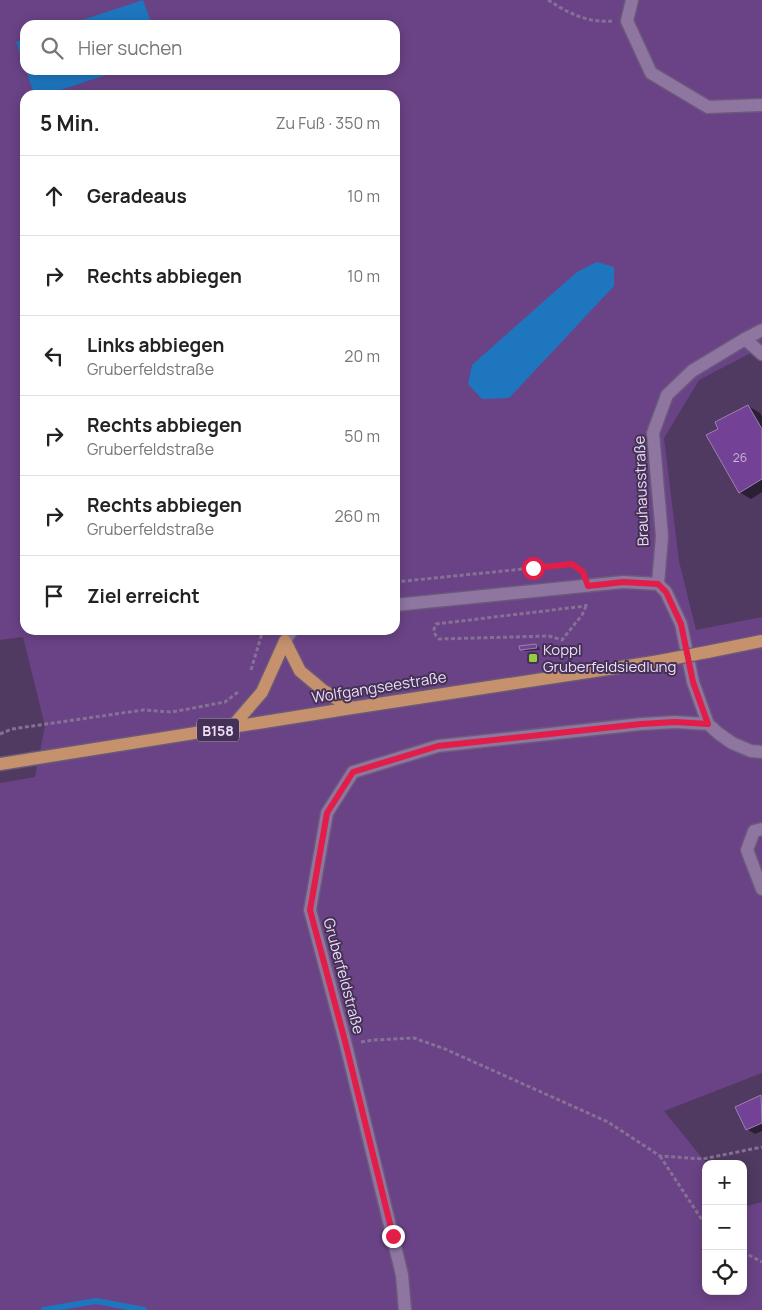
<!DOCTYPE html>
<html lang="de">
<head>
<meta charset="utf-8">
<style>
  :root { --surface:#fff; --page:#f2f2f2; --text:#222; --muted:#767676; --line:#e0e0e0 }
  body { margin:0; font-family:Manrope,sans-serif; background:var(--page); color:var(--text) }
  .controls { position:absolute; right:15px; bottom:15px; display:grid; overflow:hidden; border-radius:10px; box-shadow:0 2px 12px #0003 }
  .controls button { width:45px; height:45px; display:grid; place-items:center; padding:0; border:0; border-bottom:1px solid var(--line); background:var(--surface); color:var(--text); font:25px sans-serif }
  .stop { position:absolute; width:15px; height:15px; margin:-11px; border:4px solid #e11d48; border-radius:50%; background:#fff }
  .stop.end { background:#e11d48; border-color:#fff; box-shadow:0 1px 5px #0008 }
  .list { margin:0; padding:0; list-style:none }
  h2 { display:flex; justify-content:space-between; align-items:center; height:65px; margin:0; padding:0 20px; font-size:21px }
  h2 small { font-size:16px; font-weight:400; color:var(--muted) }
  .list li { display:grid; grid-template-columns:32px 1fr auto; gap:15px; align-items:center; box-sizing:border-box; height:80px; padding:0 20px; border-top:1px solid var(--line) }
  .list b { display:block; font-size:19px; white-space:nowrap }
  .list p { margin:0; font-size:16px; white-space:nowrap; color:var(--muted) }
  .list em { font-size:16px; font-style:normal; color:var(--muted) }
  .icon { flex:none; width:28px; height:28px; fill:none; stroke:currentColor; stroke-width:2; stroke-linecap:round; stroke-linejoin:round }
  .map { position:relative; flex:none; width:762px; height:1310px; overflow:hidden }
  .search { position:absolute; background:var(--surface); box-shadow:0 2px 12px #0003; left:20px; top:20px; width:380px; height:55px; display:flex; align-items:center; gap:12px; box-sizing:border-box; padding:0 18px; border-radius:15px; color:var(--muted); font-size:19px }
  .panel { position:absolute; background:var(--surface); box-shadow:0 2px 12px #0003; left:20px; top:90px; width:380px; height:545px; border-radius:15px }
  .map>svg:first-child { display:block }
</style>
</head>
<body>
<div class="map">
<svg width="762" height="1310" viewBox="0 0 762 1310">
  <rect width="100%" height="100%" fill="#503a61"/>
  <path fill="#6a4386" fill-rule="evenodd" d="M0,0H762V347L699,380L664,438L679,561L696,630L762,617V1073L664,1111L707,1164H706V1291H743V1207L762,1202V1310H0V783L35,777L45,726L23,637L0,640ZM25,25H395V70H25ZM25,95H395V630H25Z"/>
  <path fill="#1e76bf" d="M143,0L152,25H67Z
    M25,39V68L16,42Z
    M26,70H121L45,95H34Z
    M597,262L614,267V286L509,398L482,399L468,384L472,365L577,272Z"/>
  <path fill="#0007" d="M748,406L760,413L762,417V492L751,499L739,492L720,429Z
    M536,645L539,647L540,650L525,651L521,649Z
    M761,1096L762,1131L755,1134L747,1129L737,1107Z"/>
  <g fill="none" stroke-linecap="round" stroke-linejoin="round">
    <path stroke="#1e76bf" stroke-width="6" d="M44,1310L96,1301L144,1310"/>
  </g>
  <path fill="#734196" stroke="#9b83af" d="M748,405L762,429V479L739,493L706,435L718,429L715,422Z
    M536,644L537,648L520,650L519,646Z
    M761,1095L762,1123L746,1130L735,1107Z"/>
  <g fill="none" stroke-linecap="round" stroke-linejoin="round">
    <g stroke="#6b597a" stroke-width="15">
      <path id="service" d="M745,339L762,354
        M762,829L754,831L747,850L762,889"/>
    </g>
    <g stroke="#6b597a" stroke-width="15">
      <path id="minor" d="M632,0L627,21L651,73L708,107L762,105
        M658,584L662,536L653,433L667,395L692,371L745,339L762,330
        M395,605L623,582L658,584L666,592L681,624L693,682L708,724L718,733L732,743L751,751L762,752
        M285,641L292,630
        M405,1310L402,1275L346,1045L310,910L327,813L353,772L438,746L641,724L675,722L708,724"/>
    </g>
    <g stroke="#6b597a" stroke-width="15">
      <path id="primary" d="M285,641L300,671L324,691L352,708
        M707,652L762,641
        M231,728L262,692L285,641
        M0,764L352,708L654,662"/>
    </g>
    <path stroke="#847193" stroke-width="3" stroke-dasharray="4 2.5" stroke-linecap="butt" d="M548,0C568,13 587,23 612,21
      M395,582L572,564L579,569
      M586,606L582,615L562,640L549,636L439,639C433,633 433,630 436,624L586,606V603
      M251,670L263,630
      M0,734L12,729L143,710L172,712L225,702L238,692
      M361,1042L373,1040L414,1038L445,1049L608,1122L660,1156L703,1159L762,1147
      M660,1156L706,1226
      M743,1252L762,1262"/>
    <use href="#service" stroke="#8e76a1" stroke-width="12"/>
    <use href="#minor" stroke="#8e76a1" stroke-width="12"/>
    <use href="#primary" stroke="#c6926e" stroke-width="12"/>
    <g stroke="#6b597a" stroke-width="15" stroke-linecap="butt">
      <path id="primary-bridge" d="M654,662L707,652"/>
    </g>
    <use href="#primary-bridge" stroke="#c6926e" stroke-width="12"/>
  </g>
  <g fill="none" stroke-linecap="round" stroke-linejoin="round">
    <path stroke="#e11d48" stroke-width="6" d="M393,1236L346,1045L310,910L327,813L353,772L438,746L641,724L675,722L708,724L693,682L681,624L666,592L658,584L623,582L588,586L583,572L572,564L533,568"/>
  </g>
  <rect fill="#92cd3e" stroke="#453056" stroke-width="2" x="528" y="653" width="10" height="10" rx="2.5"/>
  <g text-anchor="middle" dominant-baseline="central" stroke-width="4" stroke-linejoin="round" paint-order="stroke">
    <g font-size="12" fill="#ccb6dd">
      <text x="740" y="457">26</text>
    </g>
    <rect fill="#453056" stroke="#b8a9c5" stroke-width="1" x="197" y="718.5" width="42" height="23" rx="4"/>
    <g font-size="14" font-weight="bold" fill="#eaddf5">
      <text x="218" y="730">B158</text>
    </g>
    <g font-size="15" fill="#eaddf5" stroke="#453056">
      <text transform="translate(641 491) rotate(-92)">Brauhausstraße</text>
      <text transform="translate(379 687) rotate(-9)">Wolfgangseestraße</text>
      <text transform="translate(344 976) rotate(75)">Gruberfeldstraße</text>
    </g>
    <g font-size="15" fill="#eaddf5" stroke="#453056" text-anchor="start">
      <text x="543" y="649">Koppl<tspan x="543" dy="17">Gruberfeldsiedlung</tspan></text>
    </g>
  </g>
</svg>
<div class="controls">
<button>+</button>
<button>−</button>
<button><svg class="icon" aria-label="locate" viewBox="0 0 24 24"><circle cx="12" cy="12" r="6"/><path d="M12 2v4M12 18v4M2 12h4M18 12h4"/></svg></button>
</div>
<div class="stop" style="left:533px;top:568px"></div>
<div class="stop end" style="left:393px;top:1236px"></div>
<div class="search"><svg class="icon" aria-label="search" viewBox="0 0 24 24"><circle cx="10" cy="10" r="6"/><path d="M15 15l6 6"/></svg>Hier suchen</div>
<section class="panel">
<h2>5 Min.<small>Zu Fuß · 350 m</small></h2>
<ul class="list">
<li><svg class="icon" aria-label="ahead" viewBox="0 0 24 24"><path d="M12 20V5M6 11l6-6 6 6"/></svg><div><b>Geradeaus</b></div><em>10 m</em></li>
<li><svg class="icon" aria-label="right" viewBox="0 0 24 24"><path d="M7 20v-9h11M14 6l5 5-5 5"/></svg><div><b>Rechts abbiegen</b></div><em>10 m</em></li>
<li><svg class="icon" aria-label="left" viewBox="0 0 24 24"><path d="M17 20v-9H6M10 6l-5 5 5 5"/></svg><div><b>Links abbiegen</b><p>Gruberfeldstraße</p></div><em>20 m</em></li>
<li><svg class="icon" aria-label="right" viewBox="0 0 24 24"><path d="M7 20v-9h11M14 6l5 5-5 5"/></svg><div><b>Rechts abbiegen</b><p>Gruberfeldstraße</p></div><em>50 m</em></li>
<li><svg class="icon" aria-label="right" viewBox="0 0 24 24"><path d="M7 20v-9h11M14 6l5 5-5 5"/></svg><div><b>Rechts abbiegen</b><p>Gruberfeldstraße</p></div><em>260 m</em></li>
<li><svg class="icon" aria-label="arrive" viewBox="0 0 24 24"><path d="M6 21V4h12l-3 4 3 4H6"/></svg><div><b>Ziel erreicht</b></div></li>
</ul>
</section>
</div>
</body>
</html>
